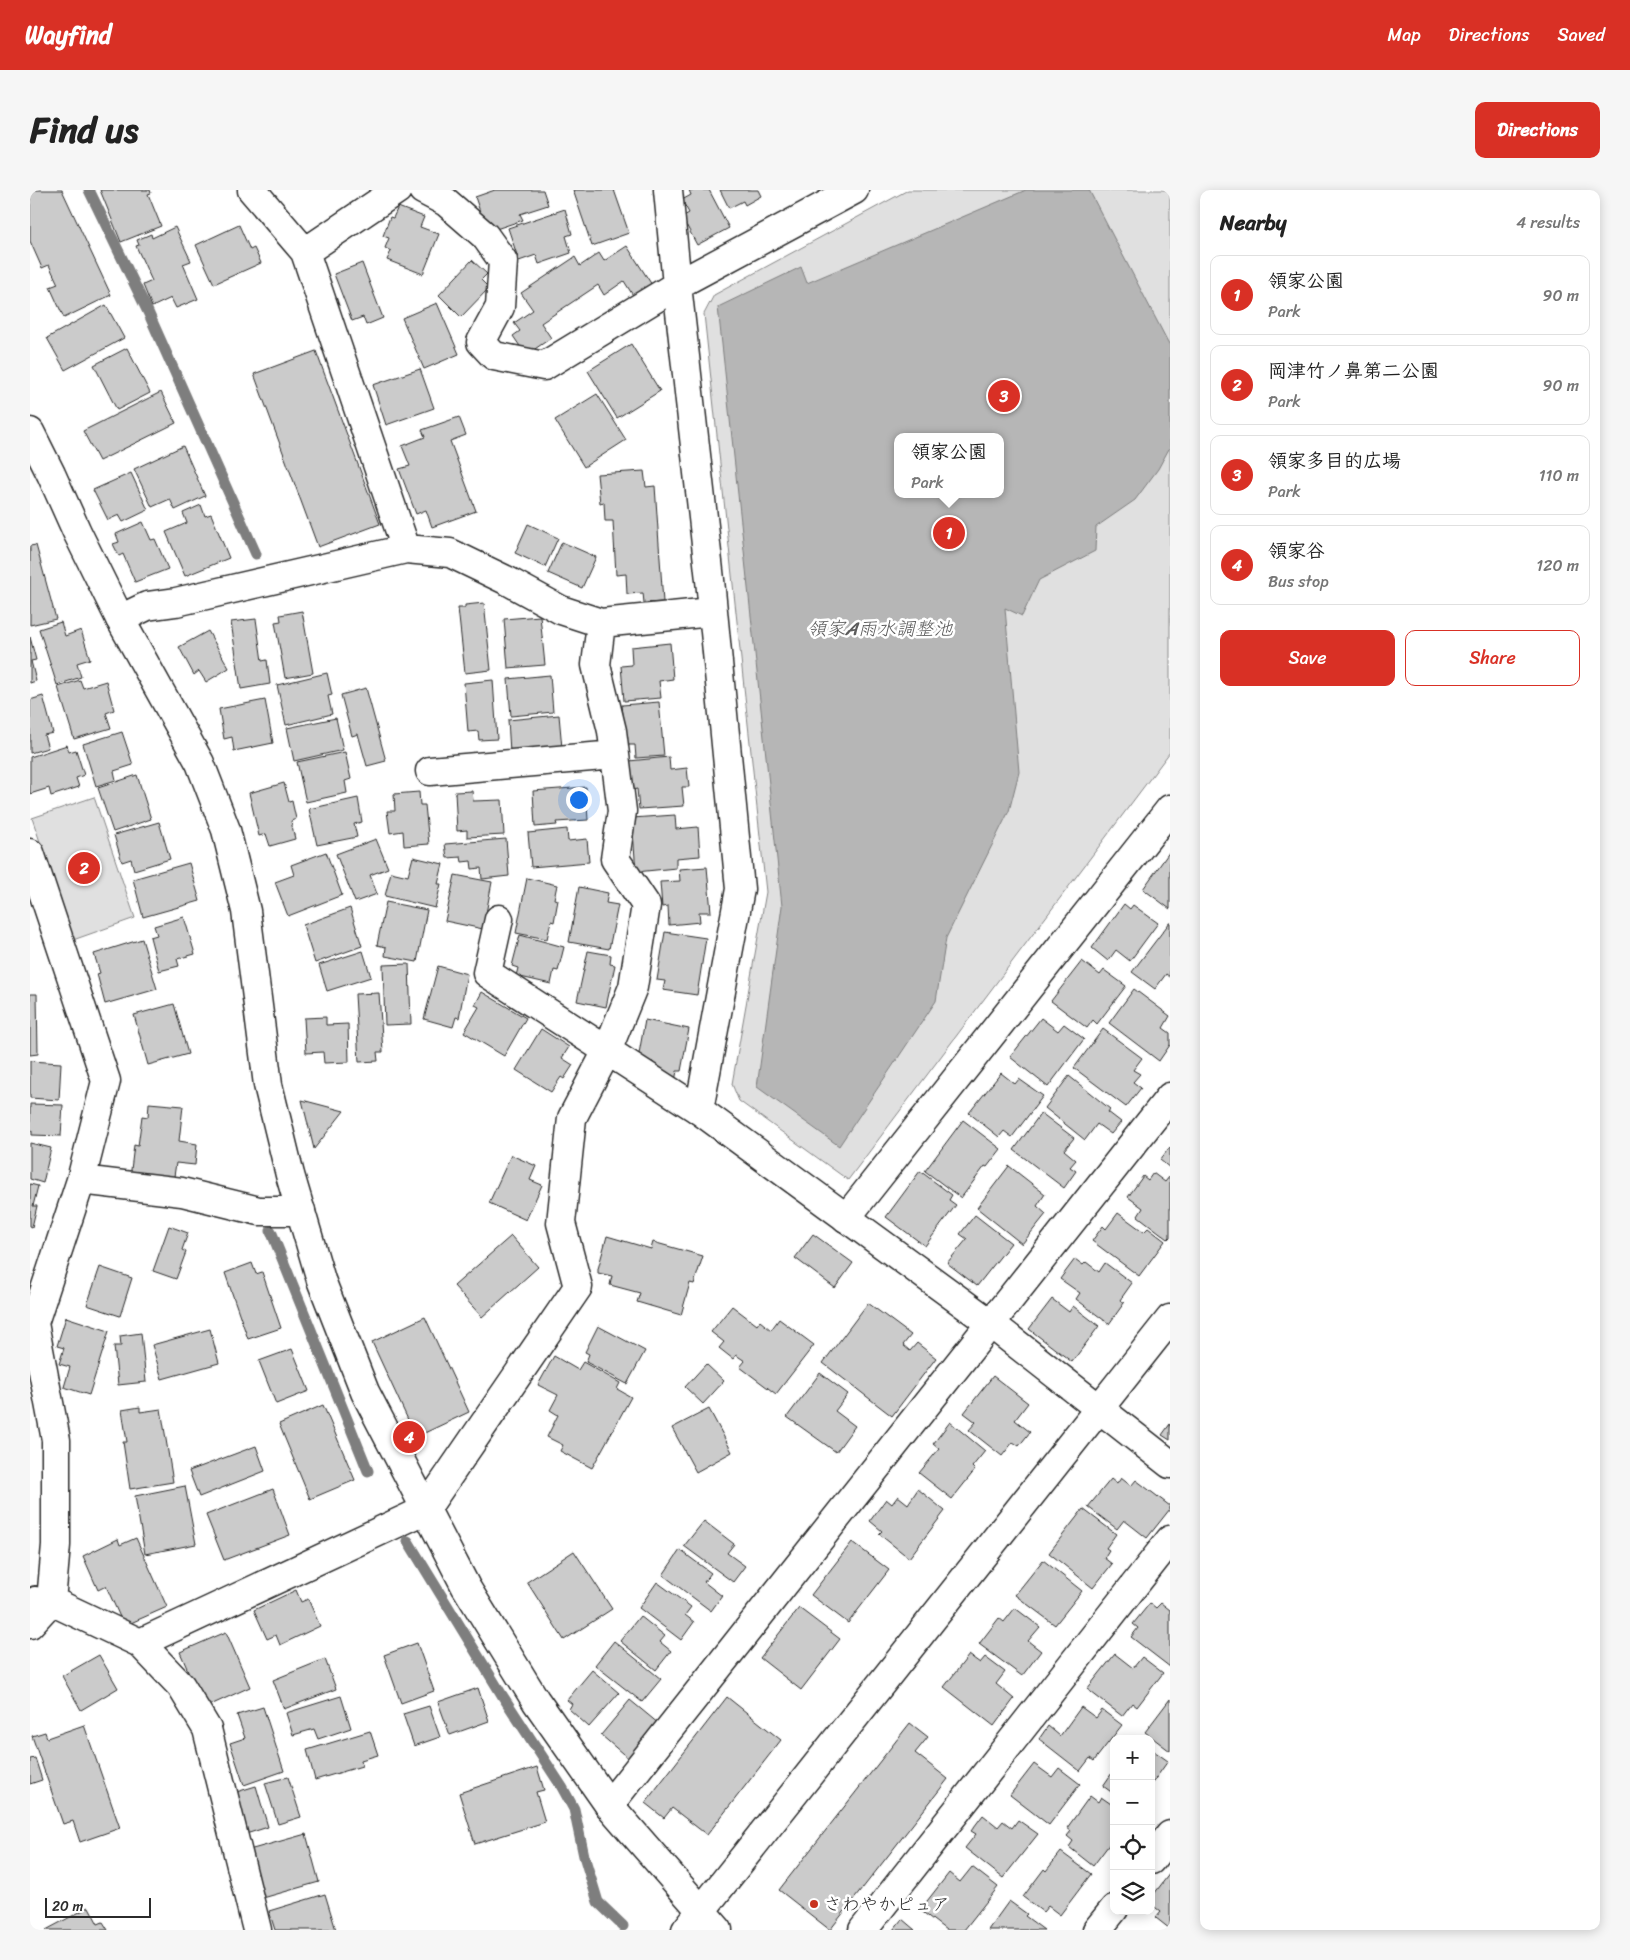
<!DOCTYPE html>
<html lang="en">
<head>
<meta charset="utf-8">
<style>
  :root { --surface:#fff; --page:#f6f6f6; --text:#222; --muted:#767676; --line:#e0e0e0; --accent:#d93025 }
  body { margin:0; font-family:Sriracha,"Klee One",sans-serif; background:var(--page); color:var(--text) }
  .controls { position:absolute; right:15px; bottom:15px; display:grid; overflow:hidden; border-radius:10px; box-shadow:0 2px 12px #0003 }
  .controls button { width:45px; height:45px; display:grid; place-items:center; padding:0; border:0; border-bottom:1px solid var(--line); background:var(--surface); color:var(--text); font:25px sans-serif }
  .scale { position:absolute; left:15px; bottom:12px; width:106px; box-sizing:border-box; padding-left:5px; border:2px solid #2b2b2b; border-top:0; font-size:14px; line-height:18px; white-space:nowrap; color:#2b2b2b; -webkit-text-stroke:4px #fff; paint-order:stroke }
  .you { position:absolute; left:548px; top:609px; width:18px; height:18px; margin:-12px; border:4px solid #fff; border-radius:50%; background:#1a73e8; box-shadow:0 0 0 8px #1a73e833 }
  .badge { display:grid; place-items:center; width:32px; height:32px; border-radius:50%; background:var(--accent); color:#fff; font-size:16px; font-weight:700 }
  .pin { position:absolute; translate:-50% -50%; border:2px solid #fff; box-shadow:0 1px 5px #0006 }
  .popup { position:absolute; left:864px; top:243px; width:110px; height:65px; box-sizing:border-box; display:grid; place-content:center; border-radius:10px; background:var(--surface); filter:drop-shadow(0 1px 4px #0005); font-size:16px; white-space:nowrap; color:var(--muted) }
  .popup b { font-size:19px; color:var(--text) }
  .popup::after { content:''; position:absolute; left:50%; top:100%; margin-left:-10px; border:10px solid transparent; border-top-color:var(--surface) }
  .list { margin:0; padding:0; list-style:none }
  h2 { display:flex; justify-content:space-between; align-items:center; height:65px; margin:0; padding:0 20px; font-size:21px }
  h2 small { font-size:16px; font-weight:400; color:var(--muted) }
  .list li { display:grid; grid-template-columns:32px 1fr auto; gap:15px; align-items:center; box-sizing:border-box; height:80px; margin:0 10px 10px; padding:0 10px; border:1px solid var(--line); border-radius:10px }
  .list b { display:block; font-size:19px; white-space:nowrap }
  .list p { margin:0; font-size:16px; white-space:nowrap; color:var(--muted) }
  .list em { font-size:16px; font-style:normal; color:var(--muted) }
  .actions { display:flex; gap:10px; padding:15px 20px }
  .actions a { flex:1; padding:11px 0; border:1px solid var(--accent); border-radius:10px; text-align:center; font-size:18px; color:var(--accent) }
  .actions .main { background:var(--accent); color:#fff }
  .icon { flex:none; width:28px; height:28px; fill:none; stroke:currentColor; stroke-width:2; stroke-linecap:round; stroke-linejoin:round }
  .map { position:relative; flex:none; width:1140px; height:1740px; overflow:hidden; border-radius:10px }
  header { display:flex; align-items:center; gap:30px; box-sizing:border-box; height:70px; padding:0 25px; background:var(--accent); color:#fff }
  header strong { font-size:24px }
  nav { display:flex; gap:28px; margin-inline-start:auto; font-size:18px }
  .intro { display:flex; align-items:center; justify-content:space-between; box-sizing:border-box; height:120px; padding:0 30px }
  h1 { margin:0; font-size:35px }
  .button { padding:12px 22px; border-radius:10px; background:var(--accent); color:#fff; font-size:18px; font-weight:700 }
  main { display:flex; gap:30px; padding:0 30px }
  aside { flex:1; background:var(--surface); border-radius:10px; box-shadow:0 2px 12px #0003 }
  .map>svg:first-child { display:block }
</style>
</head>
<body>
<header>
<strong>Wayfind</strong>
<nav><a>Map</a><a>Directions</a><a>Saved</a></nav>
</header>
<div class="intro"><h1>Find us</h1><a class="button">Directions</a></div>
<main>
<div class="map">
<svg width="1140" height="1740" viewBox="0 0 1140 1740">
  <rect width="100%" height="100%" fill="#fff"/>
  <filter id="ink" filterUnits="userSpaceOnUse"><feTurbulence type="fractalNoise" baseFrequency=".02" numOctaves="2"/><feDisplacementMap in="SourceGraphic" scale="10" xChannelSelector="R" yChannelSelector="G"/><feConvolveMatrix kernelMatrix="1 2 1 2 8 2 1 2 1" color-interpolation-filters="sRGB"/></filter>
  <g filter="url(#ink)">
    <path fill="#e0e0e0" stroke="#868686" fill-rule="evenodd" d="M878,0H1140V562L818,990L709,911L702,894L736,702L674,124L684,105ZM868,247H970V304H868Z
      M64,607L105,728L43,750L2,628Z"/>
    <path fill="#b6b6b6" stroke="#7e7e7e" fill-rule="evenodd" d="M996,0H1059L1140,156V257L1128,279L1105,310L1066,337L1065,361L1009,390L992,426L975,418L989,582L979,621L916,748L906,811L809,956L727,897L752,716L688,117L771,77L777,93ZM868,247H970V304H868Z"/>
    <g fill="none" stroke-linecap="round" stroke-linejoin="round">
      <path stroke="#7e7e7e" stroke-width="11" d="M59,0L118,122L226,364
        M241,1041L338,1281
        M378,1351L472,1505L532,1597L544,1619L554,1666L568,1712L593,1736"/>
    </g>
    <path fill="#cbcbcb" stroke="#2b2b2b" d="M5,0H32L81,105L34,128L20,97L28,94L19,75L12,78L0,51V2Z
      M70,0H120L121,3L118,4L131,36L91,52Z
      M465,0H513L518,15L490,24L493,30L457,42L445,7Z
      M543,0H584L599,43L562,56Z
      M659,0H679L699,38L667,55L652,27L659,23L652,10L661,5Z
      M690,0H728L731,6L715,15L713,11L699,18Z
      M368,17L394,27L390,37L409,44L393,84L357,70L361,61L355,58L359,48L353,46L360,27L363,28Z
      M535,19L542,44L536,46L541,63L509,74L506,65L489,71L478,38Z
      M209,35L220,60L224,58L231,73L184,94L166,55Z
      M145,37L161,71L153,74L168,109L146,118L141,108L122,117L113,95L122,91L106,56L109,55L107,50L121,44L122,48Z
      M597,56L622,95L604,107L594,91L574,105L568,95L511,133L521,148L496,165L483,146L490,141L484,133L503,120L491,103L545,67L550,76L569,63L574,71Z
      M442,70L457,84L451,90L459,98L431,127L409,105Z
      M332,73L353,128L336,135L333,127L322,131L304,84Z
      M407,113L429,164L394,179L372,128Z
      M76,115L94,148L35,180L17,148Z
      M601,154L630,201L587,228L558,181Z
      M97,158L120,203L87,220L64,175Z
      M286,161L350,334L288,357L224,184Z
      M390,179L404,218L356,235L343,195Z
      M131,202L146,233L69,271L53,241Z
      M567,204L596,250L554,277L525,230Z
      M429,227L436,245L420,251L446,321L402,337L396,320L386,324L369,279L380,276L372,256L395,247L392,240Z
      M153,256L175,306L145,320L140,309L122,317L104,279Z
      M614,281L616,297L625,296L633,412L614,413L613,403L597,404L596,384L586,385L583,331H575L574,312L570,313L567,284Z
      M101,283L118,320L93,332L89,325L78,330L63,300Z
      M171,315L175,326L181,324L199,368L155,386L136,342L157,333L153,323Z
      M113,332L121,350L125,349L138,379L105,392L93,364L89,366L83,354L89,352L86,344Z
      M498,334L528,348L515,377L485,363Z
      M532,352L566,367L552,398L518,383Z
      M6,355L26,429L0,435V356Z
      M454,413L461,480L435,483L428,418H435V415Z
      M272,421L283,483L255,488L245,432L251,431L250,425Z
      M510,426L515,475L478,478L474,429Z
      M226,429L232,471L237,470L240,494L211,499L201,432Z
      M31,432L35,446L51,440L60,469L47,473L51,487L27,495L9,439Z
      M178,441L199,478L176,492L169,481L164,485L149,457Z
      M0,447L6,470L1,471L6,491L0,493Z
      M640,453L643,489L629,491L631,508L594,511L591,476L602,475L601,457Z
      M297,483L302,505L298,506L302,524L256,535L247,495Z
      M520,485L523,522L481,526L478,489Z
      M50,490L53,498L76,491L84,520L76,523L81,538L44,549L28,497Z
      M463,490L467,549L449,550L448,541L438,542L434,493Z
      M336,498L356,571L337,576L328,544L322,546L311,505Z
      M13,506L23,543L14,545L18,558L0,563V510Z
      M235,510L243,553L204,561L202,547L194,549L189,519Z
      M629,512L634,566L606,568L605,555H596L592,515Z
      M529,525L532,558L480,562L478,530Z
      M306,528L313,560L264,571L257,538Z
      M92,542L103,575L84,581L86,590L66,596L53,554Z
      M37,555L39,562L46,560L54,585L46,588L49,597L21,606L19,598L0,604V567Z
      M315,562L321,589L315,591L317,603L276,612L267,572Z
      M639,567L640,580L657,578L659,597H652L654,616L609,619L607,599L602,600L599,571Z
      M107,585L121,629L83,642L68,598Z
      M254,593L259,612L262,611L266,629L261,631L265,649L240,656L236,644L229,646L219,603Z
      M556,597L558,630L526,632L527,635L505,637L503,601Z
      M442,601L443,611L472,610L474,645L437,647V640L427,641L425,602Z
      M389,602L390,615H395L399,654L374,656L373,641L360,643L357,621H365L364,604Z
      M328,608L332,632L324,634L327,647L287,655L279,619Z
      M645,625L646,639L668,637L670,666L646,668V678L606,682L602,628Z
      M129,632L140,669L104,680L101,669L92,672L84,645Z
      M537,639L538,651L557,649L559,672L501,677L498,643Z
      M346,649L358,678L340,685L347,704L325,712L306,664Z
      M476,649L479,686L452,689L451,678L442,679L441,671L432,672L431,667L417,668L415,654Z
      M1140,661V719L1113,699Z
      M296,662L312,705L258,726L245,692L264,685L261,675Z
      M383,667L413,674L408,694H411L405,718L355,706L361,682L378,686Z
      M159,673L170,711L113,727L103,689Z
      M677,677L681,722H669L670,732L639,735L638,716L632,717L630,692L650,691L649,679Z
      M425,685L462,692L453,739L415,731Z
      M497,688L527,695L524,709L528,710L524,732L521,731L517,749L486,743Z
      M549,697L578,703L576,713L588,715L579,759L539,752Z
      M356,712L397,720L387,772L355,766L356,757L347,755Z
      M1094,714L1100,719L1103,715L1128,733L1100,771L1086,760L1078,771L1062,758Z
      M320,718L332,756L285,773L273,735Z
      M154,727L165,764L147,769L149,776L129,781L120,747L127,745L124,736Z
      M1140,732V787L1136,784L1125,799L1102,782Z
      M635,742L676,748L667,805L633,800L635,791L627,790Z
      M490,745L534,757L528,781L524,780L521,794L486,786L488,778L482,776Z
      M112,749L127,799L75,814L67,784L70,783L64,764Z
      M333,761L341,787L297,801L289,775Z
      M558,761L581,765L580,774L585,775L576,817L547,811Z
      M1052,771L1070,785L1074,780L1096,796L1067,834L1063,830L1057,838L1021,811Z
      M379,774L381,834L355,835L353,775Z
      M408,776L437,784L429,828L426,827L423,837L394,829Z
      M1104,799L1140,826L1133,838L1140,843V855L1129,871L1079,833Z
      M452,802L496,828L474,866L434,842L449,817L445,815Z
      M349,803L353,862H347L348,871L329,872L325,804Z
      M0,804H7L8,864L0,865Z
      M144,814L158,864L118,875L104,825Z
      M296,827V835L318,834L319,872L294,873L293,862L276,863L274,828Z
      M1011,828L1028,841L1034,834L1054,849L1018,897L980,867Z
      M615,830L659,839L651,881H647L645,891L621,887L623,872L608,869Z
      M511,839L539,857L532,868L543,875L534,889L531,887L521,902L486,880Z
      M1073,839L1112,868L1103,880L1110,884L1103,892L1111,898L1096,917L1044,878Z
      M0,871L31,873L29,910L0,908Z
      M971,883L985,894L989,889L1013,906L982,947L974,941L969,947L939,923Z
      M1039,886L1080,919L1078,922L1091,932L1081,944L1067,934L1055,950L1015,918Z
      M272,910L314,921L284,959Z
      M119,913L153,916L149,951L167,954L165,975L146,973L143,993L100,988L104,955L108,956L112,926L118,927Z
      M0,914L33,915L31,946L2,945V941H0Z
      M1011,923L1044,948L1034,960L1046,970L1040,977L1046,981L1034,998L984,960Z
      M933,930L971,959L957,977L955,976L931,1008L895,981Z
      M0,953L21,958L13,993L0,989Z
      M1140,957V978L1130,970Z
      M481,965L506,976L500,990L512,995L496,1030L459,1013Z
      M979,976L1015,1004L1007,1016L1016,1024L992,1054L947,1018Z
      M890,981L922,1005L919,1010L926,1015L895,1056L856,1027Z
      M1123,983L1135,992L1139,987L1140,988V1047L1138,1049L1108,1026L1113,1018L1098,1007L1113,986L1118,990Z
      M0,994L8,996L3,1016H7L2,1037L0,1036Z
      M1088,1023L1114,1042L1118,1038L1135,1051L1109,1086L1062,1051L1073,1036L1076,1039Z
      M945,1025L981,1053L947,1096L917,1073L937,1049L930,1044Z
      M139,1036L158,1043L152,1060L156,1062L146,1089L123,1081Z
      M783,1044L823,1073L805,1098L765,1068Z
      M481,1046L508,1077L452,1127L424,1096Z
      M577,1046L621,1059L623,1052L673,1066L664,1094L660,1093L651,1125L607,1112L610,1103L580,1095L582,1086L568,1083V1079Z
      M1045,1069L1053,1075L1056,1072L1069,1082L1075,1073L1102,1093L1090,1110L1094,1113L1079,1134L1046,1109L1050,1103L1030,1089Z
      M222,1073L226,1084L232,1082L251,1138L218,1149L195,1083Z
      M70,1077L102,1088L90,1126L57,1115Z
      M1022,1109L1039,1122L1043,1116L1069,1136L1042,1172L999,1139Z
      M838,1113L881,1145L873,1155L880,1161L887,1153L906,1168L862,1226L793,1173Z
      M702,1116L727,1135L730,1131L741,1140L749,1129L784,1155L746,1204L710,1177L715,1171L706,1165L703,1169L689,1158L694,1152L681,1142Z
      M36,1127L79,1141L59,1205L34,1197L40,1177L29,1174L34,1158L27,1156Z
      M395,1127L439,1222L386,1247L342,1152Z
      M568,1136L615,1161L597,1194L556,1172L559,1164L555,1162Z
      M180,1139L189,1173L132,1189L122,1155Z
      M111,1143L116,1192L88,1195L84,1156H91L90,1146Z
      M262,1159L279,1201L246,1214L229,1171Z
      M524,1166L548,1180L553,1172L590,1193L587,1199L601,1207L562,1278L530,1261L533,1255L517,1247L528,1225L520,1220L528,1205L508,1195Z
      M676,1174L694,1191L673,1214L655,1197Z
      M790,1183L818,1204L805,1221L825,1236L806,1262L757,1227Z
      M963,1186L998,1213L985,1230L1000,1242L989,1256L983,1252L972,1266L939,1240L946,1232L934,1223Z
      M293,1215L325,1290L280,1309L249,1234Z
      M110,1217V1222L131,1219L143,1292L100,1299L93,1252H97L92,1220Z
      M679,1219L702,1262L666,1282L642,1238Z
      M920,1232L955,1261L942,1277L945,1280L922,1309L889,1283L909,1259L903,1254Z
      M1140,1234V1250L1132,1245Z
      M226,1256L235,1281L169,1307L159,1281Z
      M1091,1288L1101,1296L1106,1290L1140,1316V1319L1117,1348L1094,1330L1087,1339L1058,1317L1081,1289L1087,1294Z
      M155,1296L166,1354L115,1364L105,1306Z
      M243,1299L260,1345L194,1370L176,1325Z
      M888,1299L915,1321L879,1368L849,1344L852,1341L840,1331L856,1309L862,1314L868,1306L878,1314Z
      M1053,1319L1086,1344L1076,1358L1079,1360L1074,1368L1082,1374L1063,1398L1019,1363Z
      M674,1331L704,1354L697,1363L715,1376L703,1392L654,1356Z
      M106,1348L137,1417L94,1436L76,1396L68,1400L53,1366L88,1349L90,1355Z
      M822,1352L859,1380L818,1433L781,1405Z
      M650,1360L681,1383L674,1392L692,1406L681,1421L633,1385Z
      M544,1361L582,1419L534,1450L497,1392Z
      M1013,1370L1052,1401L1025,1435L985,1405Z
      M627,1392L661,1417L655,1425L664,1432L651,1450L609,1418Z
      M266,1400L271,1412L278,1409L290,1436L250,1455L246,1445L237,1449L224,1420Z
      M1120,1413L1126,1418L1131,1413L1140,1420V1477L1101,1447L1108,1438L1103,1434Z
      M769,1418L810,1449L771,1500L730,1468Z
      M985,1418L1010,1437L998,1451L1011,1461L992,1486L949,1454L969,1428L974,1432Z
      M610,1426L635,1446L630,1452L641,1461L626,1480L590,1451Z
      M196,1442L220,1497L174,1518L150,1462Z
      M584,1451L631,1489L612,1512L565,1475Z
      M387,1453L404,1501L371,1513L354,1465Z
      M1085,1464L1103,1478L1112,1467L1133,1483L1107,1517L1102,1513L1092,1526L1057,1499Z
      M69,1465L88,1498L51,1520L32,1486Z
      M939,1465L950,1473L955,1467L975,1482L966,1494L984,1509L964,1536L914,1497Z
      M295,1469L306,1499L254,1519L243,1490Z
      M562,1480L589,1503L559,1537L539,1519L542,1514L537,1510Z
      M448,1498L459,1531L420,1545L408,1512Z
      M311,1506L321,1538L288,1549L284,1539L263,1545L256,1523Z
      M697,1507L751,1550L677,1645L642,1618L634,1628L615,1613Z
      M1140,1509V1561L1115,1542Z
      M600,1510L629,1534L600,1570L571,1545Z
      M399,1516L410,1547L384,1556L373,1524Z
      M233,1517L254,1581L214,1595L200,1553L215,1548L207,1525Z
      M1051,1517L1066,1528L1072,1520L1092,1535L1064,1571L1060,1568L1050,1581L1009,1549L1018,1536L1030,1546Z
      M880,1533L898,1547L885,1563L918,1589L800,1740L749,1700Z
      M54,1535L90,1638L50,1652L43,1631L33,1634L2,1546L15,1542L17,1548Z
      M340,1541L348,1565L331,1570L332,1576L285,1590L277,1560Z
      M1121,1559L1138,1571L1121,1595Z
      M5,1568L12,1590L0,1594V1569Z
      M1004,1574L1022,1587L1029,1578L1050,1594L1019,1635L980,1605Z
      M507,1577L514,1600L506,1602L515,1632L445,1654L429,1603Z
      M1084,1580V1604L1073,1596Z
      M258,1587L271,1627L248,1634L235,1593Z
      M226,1596L238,1637L216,1644L203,1603Z
      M1060,1606L1068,1612L1071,1607L1084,1616V1648L1063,1676L1039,1657L1043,1651L1037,1646L1041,1641L1037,1638Z
      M953,1625L968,1637L973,1631L982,1638L988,1630L1008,1644L973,1688L935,1658L946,1644L941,1641Z
      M276,1644L289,1692L233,1708L219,1660Z
      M1031,1662L1061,1684L1030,1725L1018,1716L1013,1722L993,1707L1014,1679L1016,1681Z
      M942,1677L968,1697L934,1740H916L890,1720L919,1683L930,1692Z
      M1140,1683V1739L1126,1728L1131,1722L1121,1714V1708Z
      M295,1704L306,1740H245L239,1721Z
      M979,1711L997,1724L995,1726L1014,1740H958Z
      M59,1717L68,1734L73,1732L78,1740H16Z
      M872,1729L885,1740H863Z"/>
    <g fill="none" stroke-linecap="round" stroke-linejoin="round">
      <g stroke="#2b2b2b" stroke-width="24">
        <path id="lane" d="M0,1410L5,1407L21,1411"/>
      </g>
      <g stroke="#2b2b2b" stroke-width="31">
        <path id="street" d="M222,0L275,62L376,359
          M393,0L416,12L455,46L473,71L470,117L451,152L464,166L514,176L647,95L638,0
          M275,62L367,0
          M90,429L117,416L146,412L376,359L420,363L478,391L531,420L571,433L682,422
          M400,581L585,565
          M0,663L76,891L51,990L4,1133L26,1250V1355L21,1411L0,1434
          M469,729L457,783L669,920
          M51,990L152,1002L229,1021H271
          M816,1028L1140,619
          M21,1411L110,1453L151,1496L177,1539L227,1740
          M110,1453L395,1320L548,1097L531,1033L542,928L577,861L603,797L616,715L585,669L592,621L582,541L566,475L571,433
          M579,1615L1140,907
          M1121,1670L1140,1645
          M833,1740L1140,1350
          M1067,1740L1084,1719"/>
      </g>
      <g stroke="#2b2b2b" stroke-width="31">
        <path id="secondary" d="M824,0L647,95L680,390L710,699L669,920L960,1133L1140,1274
          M0,242L21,284L47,342L90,429L170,573L196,640L216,721L238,895L260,985L291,1090L335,1202L436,1397L506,1511L579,1615L688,1740
          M656,1740L1140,1129"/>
      </g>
      <use href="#lane" stroke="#fff" stroke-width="20"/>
      <use href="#street" stroke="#fff" stroke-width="28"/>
      <use href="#secondary" stroke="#fff" stroke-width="28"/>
    </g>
  </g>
  <circle fill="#c8321e" stroke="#fff" stroke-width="2" cx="784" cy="1714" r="5"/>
  <g text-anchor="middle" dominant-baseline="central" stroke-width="5" stroke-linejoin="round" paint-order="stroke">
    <g font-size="18" fill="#2b2b2b" stroke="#fff" text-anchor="start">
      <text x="794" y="1714">さわやかピュア</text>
    </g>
    <g font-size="19" font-style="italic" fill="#5c5c5c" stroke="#fff">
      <text x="850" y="438">領家A雨水調整池</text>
    </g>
  </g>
</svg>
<div class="controls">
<button>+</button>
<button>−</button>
<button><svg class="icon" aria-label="locate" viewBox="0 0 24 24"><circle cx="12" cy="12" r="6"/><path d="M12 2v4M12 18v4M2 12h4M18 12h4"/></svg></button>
<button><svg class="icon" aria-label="layers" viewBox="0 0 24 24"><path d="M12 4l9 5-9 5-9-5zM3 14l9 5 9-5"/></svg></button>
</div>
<div class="scale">20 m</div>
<div class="you"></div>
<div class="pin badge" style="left:919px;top:343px">1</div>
<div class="popup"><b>領家公園</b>Park</div>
<div class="pin badge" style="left:54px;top:678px">2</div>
<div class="pin badge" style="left:974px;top:206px">3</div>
<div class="pin badge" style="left:379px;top:1247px">4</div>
</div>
<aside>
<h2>Nearby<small>4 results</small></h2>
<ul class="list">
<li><span class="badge">1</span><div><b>領家公園</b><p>Park</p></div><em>90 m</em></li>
<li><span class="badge">2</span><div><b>岡津竹ノ鼻第二公園</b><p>Park</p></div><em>90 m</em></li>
<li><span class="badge">3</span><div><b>領家多目的広場</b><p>Park</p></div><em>110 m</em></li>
<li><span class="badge">4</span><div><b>領家谷</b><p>Bus stop</p></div><em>120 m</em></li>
</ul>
<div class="actions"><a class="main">Save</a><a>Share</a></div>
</aside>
</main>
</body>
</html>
